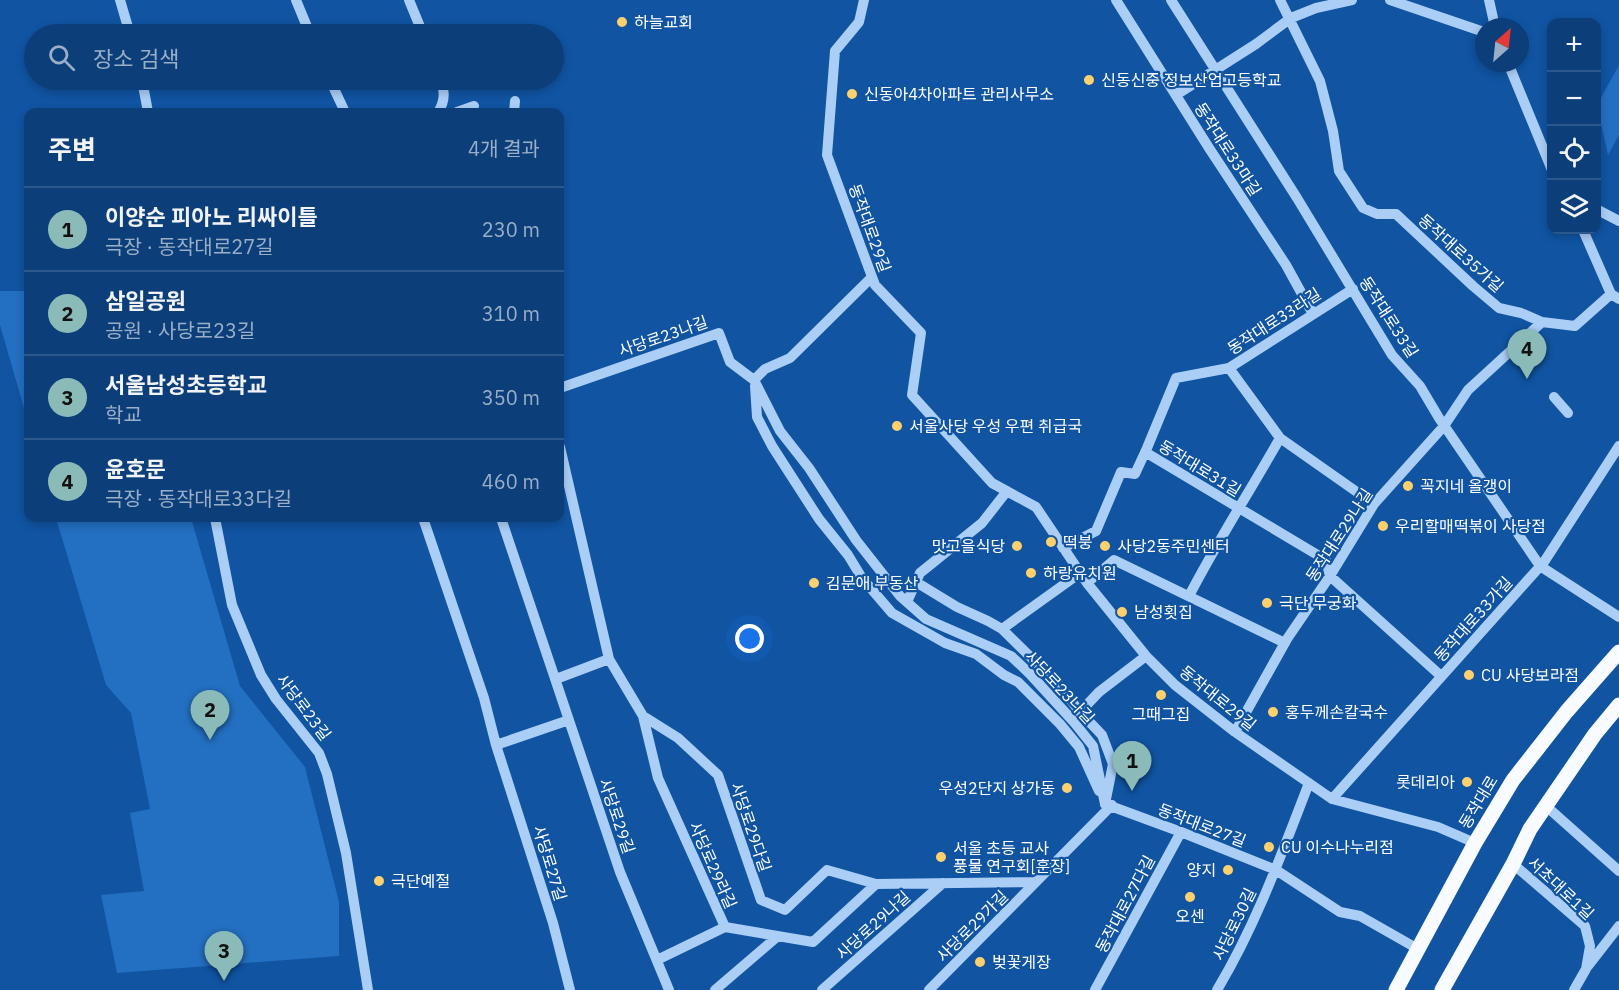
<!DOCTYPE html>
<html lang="ko">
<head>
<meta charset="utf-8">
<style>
  :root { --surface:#0c3f7a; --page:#15467f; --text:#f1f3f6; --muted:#9aafc7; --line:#2c588b; --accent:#8bbbb9 }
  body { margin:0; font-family:"IBM Plex Sans","Noto Sans KR",sans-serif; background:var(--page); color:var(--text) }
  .controls { position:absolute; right:18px; top:18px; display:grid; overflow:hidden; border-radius:12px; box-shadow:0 3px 9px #0003 }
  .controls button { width:54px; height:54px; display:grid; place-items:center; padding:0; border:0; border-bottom:2px solid var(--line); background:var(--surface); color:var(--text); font:30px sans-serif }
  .compass { position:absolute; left:1475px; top:18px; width:54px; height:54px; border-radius:50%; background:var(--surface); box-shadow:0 3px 9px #0003; rotate:27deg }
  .you { position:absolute; left:750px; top:639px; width:21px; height:21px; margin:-15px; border:4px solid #fff; border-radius:50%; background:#1a73e8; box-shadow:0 0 0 9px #1a73e833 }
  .badge { display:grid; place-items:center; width:39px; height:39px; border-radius:50%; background:var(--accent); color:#111; font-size:20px; font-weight:700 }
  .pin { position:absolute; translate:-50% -50px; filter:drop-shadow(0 2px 3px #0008) }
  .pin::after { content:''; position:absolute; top:32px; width:21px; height:18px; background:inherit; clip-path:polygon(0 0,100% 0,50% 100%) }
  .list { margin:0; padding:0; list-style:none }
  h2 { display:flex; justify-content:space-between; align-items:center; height:78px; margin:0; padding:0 24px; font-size:26px }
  h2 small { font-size:20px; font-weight:400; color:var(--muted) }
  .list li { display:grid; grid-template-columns:39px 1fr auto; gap:18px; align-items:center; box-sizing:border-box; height:84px; padding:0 24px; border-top:2px solid var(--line) }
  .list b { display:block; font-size:22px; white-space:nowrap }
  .list p { margin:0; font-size:20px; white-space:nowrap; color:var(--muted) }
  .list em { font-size:20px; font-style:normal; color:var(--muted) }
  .icon { flex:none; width:33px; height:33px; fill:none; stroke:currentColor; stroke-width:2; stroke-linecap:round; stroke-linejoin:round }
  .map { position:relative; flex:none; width:1619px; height:990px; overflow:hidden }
  .search { position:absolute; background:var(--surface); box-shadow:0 3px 9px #0003; left:24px; top:24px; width:540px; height:66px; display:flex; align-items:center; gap:15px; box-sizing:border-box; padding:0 21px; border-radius:33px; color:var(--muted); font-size:22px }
  .panel { position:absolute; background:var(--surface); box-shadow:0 3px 9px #0003; left:24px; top:108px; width:540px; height:414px; border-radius:12px }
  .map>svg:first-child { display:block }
</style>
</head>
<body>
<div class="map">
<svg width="1619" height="990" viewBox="0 0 1619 990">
  <rect width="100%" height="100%" fill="#1054a2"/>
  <path fill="#236fc1" d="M1619,65V135L1608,155L1597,105Z
    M0,291H28V422L0,325Z
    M56,518H191L240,686L305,767L339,902V956L117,973L101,895L144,891L130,813L150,809L131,713L106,685Z"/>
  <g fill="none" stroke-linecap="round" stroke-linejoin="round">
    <path stroke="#aacef6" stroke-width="10" d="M120,0L130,34
      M296,0L310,34
      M409,0L423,34
      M864,0L859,22L835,51L827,155L875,285L921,333L912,395L992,483L1036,507L1087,583L1146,656L1175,685L1235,732L1332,799L1438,827L1475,843
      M1116,0L1209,148L1286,265L1313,314
      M1171,0L1297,198L1392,355L1420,386L1439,418L1540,566L1619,617
      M1280,0L1320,81L1333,131L1339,171L1363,208L1377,214H1396L1473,286L1499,308L1521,313L1542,322L1575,326L1611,294
      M1390,0L1484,32
      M1489,0L1495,27
      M1508,63L1552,170
      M142,80L148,112
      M330,80L345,112
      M1176,95L1256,44L1291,18L1316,8L1352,0
      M438,112C445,102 445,91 441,80
      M457,112L474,106
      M514,112L515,101
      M1596,209L1619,221
      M1583,230L1611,294L1619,299
      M1229,368L1280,438L1374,504
      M754,380L765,369L790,358L872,277
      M755,386L757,417L772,446L819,519L848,555L862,578L892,613L945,643L976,654L1004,675L1018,682L1060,724L1079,747L1099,791
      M560,388L719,333L730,362L754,380L780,431L809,468L856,540L900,596L926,619L1011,656L1030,674L1073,721L1093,746L1105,804
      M1554,397L1568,413
      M560,447L609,659L643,716L678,738L718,775L761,900L785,910L827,870L876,884L1036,882
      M1145,452L1326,560L1330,576L1441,676
      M215,518L232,605L261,675L276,699L319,753L327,774L346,853L368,990
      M423,518L484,698L496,745L553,923L570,990
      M501,518L620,872L669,990
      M1063,548L1096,531L1121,472L1135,474L1147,448L1176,378L1229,368L1353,289
      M916,582L957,607L988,621L1002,629L1080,573
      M1087,583L1114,560L1285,643
      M1189,596C1217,542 1250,491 1280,438
      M907,602L920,573L982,523L1007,491
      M1002,629L1059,685L1080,712
      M1146,656L1099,692L1080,712L1102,735L1113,764L1105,804L1181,832L1276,870L1340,912L1360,916L1418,949
      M556,679L609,659
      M643,716L658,778L725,927L813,942L876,884
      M1235,732L1287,639L1330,576L1374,504L1444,426L1468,390L1542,322
      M496,745L569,720
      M1332,799L1544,562L1619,446
      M1546,806L1619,871
      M1513,864L1585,926L1590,946L1586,969L1574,990
      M657,960L725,927
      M1588,966L1619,926
      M715,990L778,936
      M822,990L943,883
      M929,990L1112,805
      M1095,990L1181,832
      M1217,990C1256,925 1282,853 1309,783"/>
    <path stroke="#f8fbff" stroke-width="15" d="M1396,990L1475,843L1513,780L1567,711L1619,652
      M1442,990L1513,864L1530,829L1595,734L1619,705"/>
  </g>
  <g fill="#ffd16e" stroke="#1054a2" stroke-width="2">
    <circle cx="622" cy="22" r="6"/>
    <circle cx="1089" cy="80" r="6"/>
    <circle cx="852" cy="94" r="6"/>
    <circle cx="897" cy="426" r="6"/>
    <circle cx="1408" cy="486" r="6"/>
    <circle cx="1383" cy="526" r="6"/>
    <circle cx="1051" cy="542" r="6"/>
    <circle cx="1017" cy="546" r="6"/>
    <circle cx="1105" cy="546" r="6"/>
    <circle cx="1031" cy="573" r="6"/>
    <circle cx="814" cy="583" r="6"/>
    <circle cx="1267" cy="603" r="6"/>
    <circle cx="1122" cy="612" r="6"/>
    <circle cx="1469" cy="675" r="6"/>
    <circle cx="1161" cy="695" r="6"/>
    <circle cx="1273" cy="712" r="6"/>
    <circle cx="1467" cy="782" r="6"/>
    <circle cx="1067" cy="788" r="6"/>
    <circle cx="1269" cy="847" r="6"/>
    <circle cx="941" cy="857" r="6"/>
    <circle cx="1228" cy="870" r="6"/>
    <circle cx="379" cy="881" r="6"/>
    <circle cx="1190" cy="897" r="6"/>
    <circle cx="980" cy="962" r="6"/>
  </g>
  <g text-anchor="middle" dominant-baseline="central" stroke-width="4.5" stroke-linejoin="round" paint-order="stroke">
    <g font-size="16" fill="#fff" stroke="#1054a2" text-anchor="start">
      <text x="634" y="22">하늘교회</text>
      <text x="1101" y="80">신동신중 정보산업고등학교</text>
      <text x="864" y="94">신동아4차아파트 관리사무소</text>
      <text x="909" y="426">서울사당 우성 우편 취급국</text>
      <text x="1420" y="486">꼭지네 올갱이</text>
      <text x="1395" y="526">우리할매떡볶이 사당점</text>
      <text x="1063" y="542">떡붕</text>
      <text x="1005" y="546" text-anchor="end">맛고을식당</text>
      <text x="1117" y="546">사당2동주민센터</text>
      <text x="1043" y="573">하랑유치원</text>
      <text x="826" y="583">김문애 부동산</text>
      <text x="1279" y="603">극단 무궁화</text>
      <text x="1134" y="612">남성횟집</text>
      <text x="1481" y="675">CU 사당보라점</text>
      <text x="1285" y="712">홍두께손칼국수</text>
      <text x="1161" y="714" text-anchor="middle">그때그집</text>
      <text x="1455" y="782" text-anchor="end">롯데리아</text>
      <text x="1055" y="788" text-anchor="end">우성2단지 상가동</text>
      <text x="1281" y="847">CU 이수나누리점</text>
      <text x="953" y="848">서울 초등 교사<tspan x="953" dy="18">풍물 연구회[훈장]</tspan></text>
      <text x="1216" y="870" text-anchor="end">양지</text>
      <text x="391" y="881">극단예절</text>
      <text x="1190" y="916" text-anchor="middle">오센</text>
      <text x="992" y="962">벚꽃게장</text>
    </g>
    <g font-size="16" fill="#fff" stroke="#1054a2">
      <text transform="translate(1228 149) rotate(57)">동작대로33마길</text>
      <text transform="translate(870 228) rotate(70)">동작대로29길</text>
      <text transform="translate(1461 253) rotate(42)">동작대로35가길</text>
      <text transform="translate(1389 317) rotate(57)">동작대로33길</text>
      <text transform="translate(1274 321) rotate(-33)">동작대로33라길</text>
      <text transform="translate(663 336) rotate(-19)">사당로23나길</text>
      <text transform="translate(1200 468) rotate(31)">동작대로31길</text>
      <text transform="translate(1339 535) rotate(-57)">동작대로29나길</text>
      <text transform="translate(1473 619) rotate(-48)">동작대로33가길</text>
      <text transform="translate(1060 687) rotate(47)">사당로23나길</text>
      <text transform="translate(1218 698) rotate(39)">동작대로29길</text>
      <text transform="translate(304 707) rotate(53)">사당로23길</text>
      <text transform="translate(1478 802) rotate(-59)">동작대로</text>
      <text transform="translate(617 816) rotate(71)">사당로29길</text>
      <text transform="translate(1202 825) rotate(21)">동작대로27길</text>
      <text transform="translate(751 827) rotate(71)">사당로29다길</text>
      <text transform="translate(550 863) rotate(73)">사당로27길</text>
      <text transform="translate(713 865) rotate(66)">사당로29라길</text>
      <text transform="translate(1561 888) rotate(43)">서초대로1길</text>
      <text transform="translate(1125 904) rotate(-62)">동작대로27다길</text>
      <text transform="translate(1234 924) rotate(-64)">사당로30길</text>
      <text transform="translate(873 925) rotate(-42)">사당로29나길</text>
      <text transform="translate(972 926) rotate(-45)">사당로29가길</text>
    </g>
  </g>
</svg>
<div class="controls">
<button>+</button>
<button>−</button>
<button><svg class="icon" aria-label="locate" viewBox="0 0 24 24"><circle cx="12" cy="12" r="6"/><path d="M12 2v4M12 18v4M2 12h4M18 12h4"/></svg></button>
<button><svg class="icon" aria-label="layers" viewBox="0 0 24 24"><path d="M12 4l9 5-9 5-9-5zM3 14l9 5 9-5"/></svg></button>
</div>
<svg class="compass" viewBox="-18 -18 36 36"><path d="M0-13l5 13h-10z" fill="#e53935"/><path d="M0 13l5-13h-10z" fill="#9aafc7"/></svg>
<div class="you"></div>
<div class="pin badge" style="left:1132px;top:791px">1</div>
<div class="pin badge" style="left:210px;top:740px">2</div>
<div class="pin badge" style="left:224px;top:981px">3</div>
<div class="pin badge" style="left:1527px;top:379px">4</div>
<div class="search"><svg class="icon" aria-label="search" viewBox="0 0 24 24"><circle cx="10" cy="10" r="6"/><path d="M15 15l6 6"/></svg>장소 검색</div>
<section class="panel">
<h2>주변<small>4개 결과</small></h2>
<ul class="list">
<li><span class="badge">1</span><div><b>이양순 피아노 리싸이틀</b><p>극장 · 동작대로27길</p></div><em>230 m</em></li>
<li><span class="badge">2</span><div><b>삼일공원</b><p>공원 · 사당로23길</p></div><em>310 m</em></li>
<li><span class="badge">3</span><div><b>서울남성초등학교</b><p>학교</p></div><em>350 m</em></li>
<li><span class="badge">4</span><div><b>윤호문</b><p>극장 · 동작대로33다길</p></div><em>460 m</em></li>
</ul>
</section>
</div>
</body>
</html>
